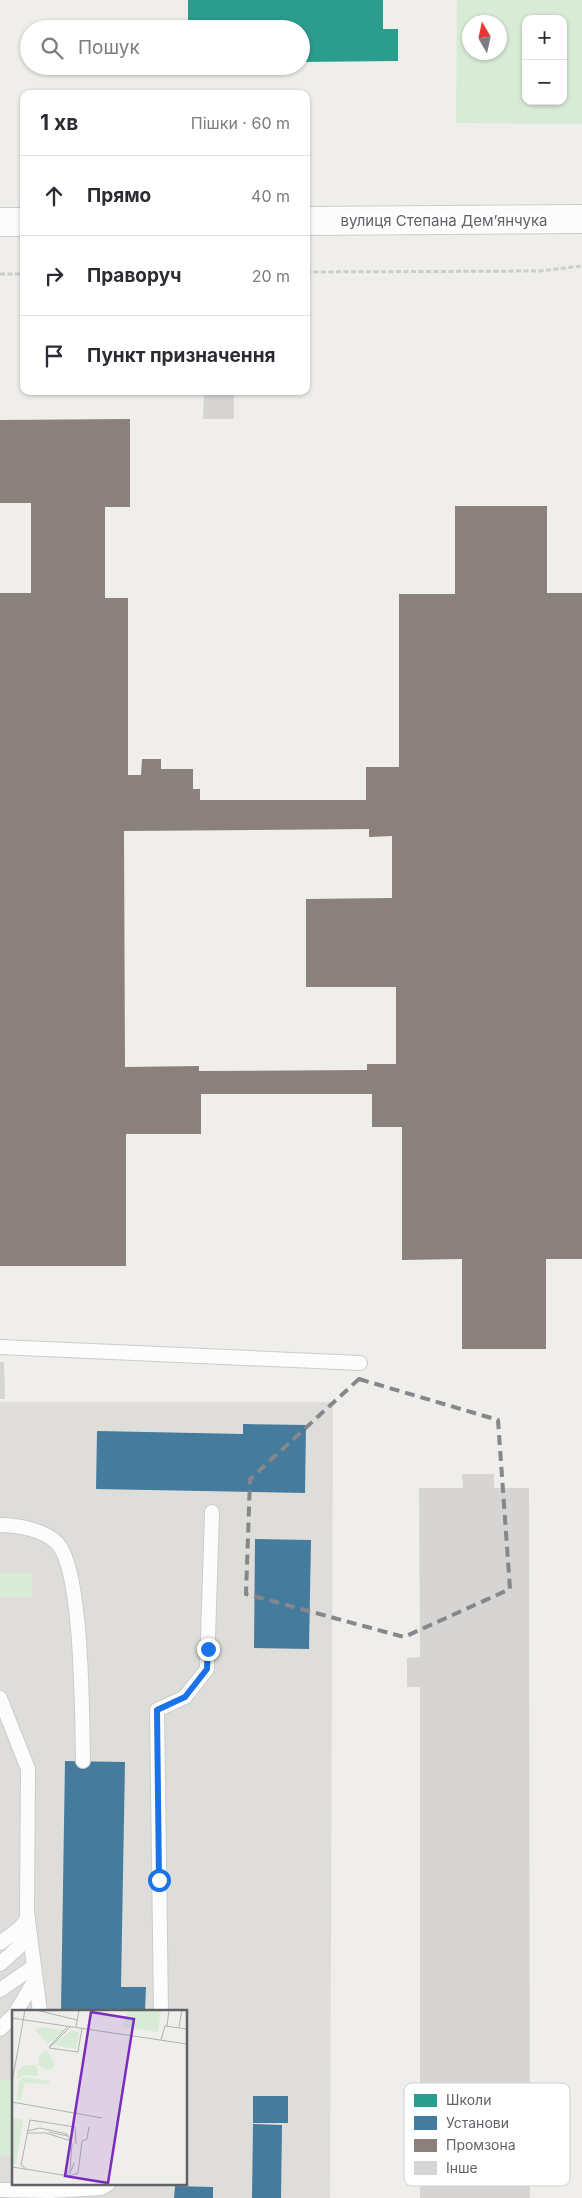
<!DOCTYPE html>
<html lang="uk">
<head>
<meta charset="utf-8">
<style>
  :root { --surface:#fff; --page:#f2f2f3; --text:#2b2b33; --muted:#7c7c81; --line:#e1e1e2 }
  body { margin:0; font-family:Inter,sans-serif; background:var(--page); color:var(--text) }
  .controls { position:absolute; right:15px; top:15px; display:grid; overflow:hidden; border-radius:10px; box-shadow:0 1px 4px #0004 }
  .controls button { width:45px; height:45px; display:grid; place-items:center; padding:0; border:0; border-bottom:1px solid var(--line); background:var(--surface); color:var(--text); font:25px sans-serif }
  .compass { position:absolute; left:462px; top:15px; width:45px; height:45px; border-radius:50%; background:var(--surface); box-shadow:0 1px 4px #0004; rotate:351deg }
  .stop { position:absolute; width:15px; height:15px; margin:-11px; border:4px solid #1a73e8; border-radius:50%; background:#fff }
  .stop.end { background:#1a73e8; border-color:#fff; box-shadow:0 1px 5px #0008 }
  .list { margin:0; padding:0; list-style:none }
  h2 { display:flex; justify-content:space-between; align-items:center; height:65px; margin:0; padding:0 20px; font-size:21px }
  h2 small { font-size:16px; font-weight:400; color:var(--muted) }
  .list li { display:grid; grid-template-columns:32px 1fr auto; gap:15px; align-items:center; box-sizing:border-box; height:80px; padding:0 20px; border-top:1px solid var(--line) }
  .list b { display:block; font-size:19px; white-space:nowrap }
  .list em { font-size:16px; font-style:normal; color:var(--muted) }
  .icon { flex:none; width:28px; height:28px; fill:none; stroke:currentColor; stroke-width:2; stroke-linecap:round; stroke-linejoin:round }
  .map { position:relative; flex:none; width:582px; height:2198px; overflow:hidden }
  .search { position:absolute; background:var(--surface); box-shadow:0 1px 4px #0004; left:20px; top:20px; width:290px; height:55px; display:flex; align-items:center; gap:12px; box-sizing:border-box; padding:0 18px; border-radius:28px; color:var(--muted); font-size:19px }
  .panel { position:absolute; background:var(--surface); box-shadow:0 1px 4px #0004; left:20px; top:90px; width:290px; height:305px; border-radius:10px }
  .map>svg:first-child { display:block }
</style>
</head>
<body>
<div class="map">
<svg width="582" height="2198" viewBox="0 0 582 2198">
  <rect width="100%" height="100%" fill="#efeeea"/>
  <path fill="#dfddda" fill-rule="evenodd" d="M0,1402H333L330,2198H0ZM14,2012H186V2184H14Z"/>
  <path fill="#d8ebd6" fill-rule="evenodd" d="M457,0H582V124L456,123ZM526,19H563V101H526ZM470,22H500V52H470Z
    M0,1573H32V1597H0Z
    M0,2080H14V2148L11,2154L0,2158Z"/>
  <path fill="#2a9d8f" d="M188,0H383V29H398V61L301,62V29H169V26H188Z"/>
  <path fill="#457b9d" d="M243,1424L306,1425L305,1493L96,1489L97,1431L243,1434Z
    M255,1539L311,1540L309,1649L254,1648Z
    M65,1761L125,1762L121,1987H146L145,2012H61Z
    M253,2096H288V2123H253Z
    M253,2124L282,2125L281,2198H252Z
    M175,2186L213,2187V2198H174Z"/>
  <path fill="#8a817c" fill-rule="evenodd" d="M130,419V507H105V598H128V775H141L142,759H161V769H193V789H200V800H366V767H399V594H455V506H547V593H582V1259H546V1349H462V1259L402,1260V1127H372V1094H201V1134H126V1266H0V593H31V503H0V420ZM369,829V837L392,836V898L306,899V987H396V1064H367V1070L199,1071V1066L125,1067L124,831Z"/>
  <path fill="#d6d5d3" d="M204,391H234V419H203Z
    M0,1362H4L5,1399H0Z
    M462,1474H494V1488H529L530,2198H420V1687H407V1658L420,1657L419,1488H463Z"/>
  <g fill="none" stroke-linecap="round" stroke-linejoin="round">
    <g stroke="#cbcccc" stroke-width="16">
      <path id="service" d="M0,1347L360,1363
        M0,1525C18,1525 44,1530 57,1543C83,1569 82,1720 83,1761
        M0,1698L28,1769L27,1913L40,2012
        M0,1943L19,1929L28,1918
        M0,1964L23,1943L29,1933
        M0,1990L33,1967
        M16,2012L35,1980
        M161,2012L157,1710L185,1697L207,1669L212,1512
        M0,2029L14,2015
        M0,2190L51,2191L58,2184
        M51,2191L101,2188L108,2184"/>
    </g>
    <g stroke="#cbcccc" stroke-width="30">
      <path id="minor" d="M306,221L582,219
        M0,222H24"/>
    </g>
    <path stroke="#cacfcc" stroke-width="3" stroke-dasharray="5 2.5" stroke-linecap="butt" d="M306,272L540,271L582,266
      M0,274H24"/>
    <use href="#service" stroke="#fdfcfc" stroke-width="14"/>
    <use href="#minor" stroke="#fdfcfc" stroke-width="28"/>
  </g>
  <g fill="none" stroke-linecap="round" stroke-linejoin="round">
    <path stroke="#1a73e8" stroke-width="6" d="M159,1880L157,1710L185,1697L207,1669L208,1649"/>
  </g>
  <path fill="none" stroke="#84888a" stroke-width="4" stroke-dasharray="10 6" stroke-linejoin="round" d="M359,1379L498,1420L510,1589L404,1637L246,1594L250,1479Z"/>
  <g text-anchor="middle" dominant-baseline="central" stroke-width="5" stroke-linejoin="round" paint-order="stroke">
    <g font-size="15" fill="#5f6368" stroke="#fff">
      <text x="444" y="220">вулиця Степана Демʼянчука</text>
    </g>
  </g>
  <g transform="translate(12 2010)">
    <rect width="175" height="175" fill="#efeeea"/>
    <path d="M116,0H149L146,22L111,17ZM25,17L38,18L52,20L36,34L24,21ZM58,21L67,22L65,39L40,35ZM34,40L43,54L39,60L32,59L26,54L27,45ZM14,55H25L26,66L12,65L5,69L6,60ZM11,67L37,71L38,74L13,73L9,89L5,91L6,73ZM0,108L11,110L4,154L0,153Z" fill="#d8ebd6"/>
    <path fill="none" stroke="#b1b2b2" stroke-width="1" d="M24,0L65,10M0,8L175,34M59,16L37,38L66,42L70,18M155,16L157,0M64,17L67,0M167,17L170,0M149,30L153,16L175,19M37,37L56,16M0,73L13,0M0,92L90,108M15,121L28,118L55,124L60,134L58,160L54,165M37,122L56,126M15,123H34L59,131M0,157L57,166L62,153M14,159L9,155L18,110L63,117L64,134M58,166L66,163L70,131L75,129L77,117"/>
    <path fill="#7b2cbf" fill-opacity="0.15" stroke="#7b2cbf" stroke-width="2.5" d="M79,2L122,9L96,173L53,166Z"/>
    <rect width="175" height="175" fill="none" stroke="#5f6368" stroke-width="2.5"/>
  </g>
  <rect x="404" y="2083" width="166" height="103" rx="8" fill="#fff" stroke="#cfd0d2" stroke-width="1"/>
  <rect x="414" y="2094" width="23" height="13" fill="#2a9d8f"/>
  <rect x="414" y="2116" width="23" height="14" fill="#457b9d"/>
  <rect x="414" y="2139" width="23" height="13" fill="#8a817c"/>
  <rect x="414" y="2161" width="23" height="14" fill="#d6d5d3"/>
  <g font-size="14" fill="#5f6368">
    <text x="446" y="2105">Школи</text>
    <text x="446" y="2128">Установи</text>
    <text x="446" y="2150">Промзона</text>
    <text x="446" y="2173">Інше</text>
  </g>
</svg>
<div class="controls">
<button>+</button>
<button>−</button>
</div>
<svg class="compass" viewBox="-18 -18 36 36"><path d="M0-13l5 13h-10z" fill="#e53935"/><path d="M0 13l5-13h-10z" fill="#7c7c81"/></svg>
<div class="stop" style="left:159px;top:1880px"></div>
<div class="stop end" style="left:208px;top:1649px"></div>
<div class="search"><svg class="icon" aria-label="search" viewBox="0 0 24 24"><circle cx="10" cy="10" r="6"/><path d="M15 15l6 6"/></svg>Пошук</div>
<section class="panel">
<h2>1 хв<small>Пішки · 60 m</small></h2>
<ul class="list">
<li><svg class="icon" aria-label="ahead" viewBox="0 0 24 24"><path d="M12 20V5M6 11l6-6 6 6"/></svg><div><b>Прямо</b></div><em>40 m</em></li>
<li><svg class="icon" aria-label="right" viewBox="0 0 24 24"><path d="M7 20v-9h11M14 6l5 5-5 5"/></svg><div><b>Праворуч</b></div><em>20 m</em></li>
<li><svg class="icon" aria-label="arrive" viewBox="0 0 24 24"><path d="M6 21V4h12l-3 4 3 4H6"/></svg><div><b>Пункт призначення</b></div></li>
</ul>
</section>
</div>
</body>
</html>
